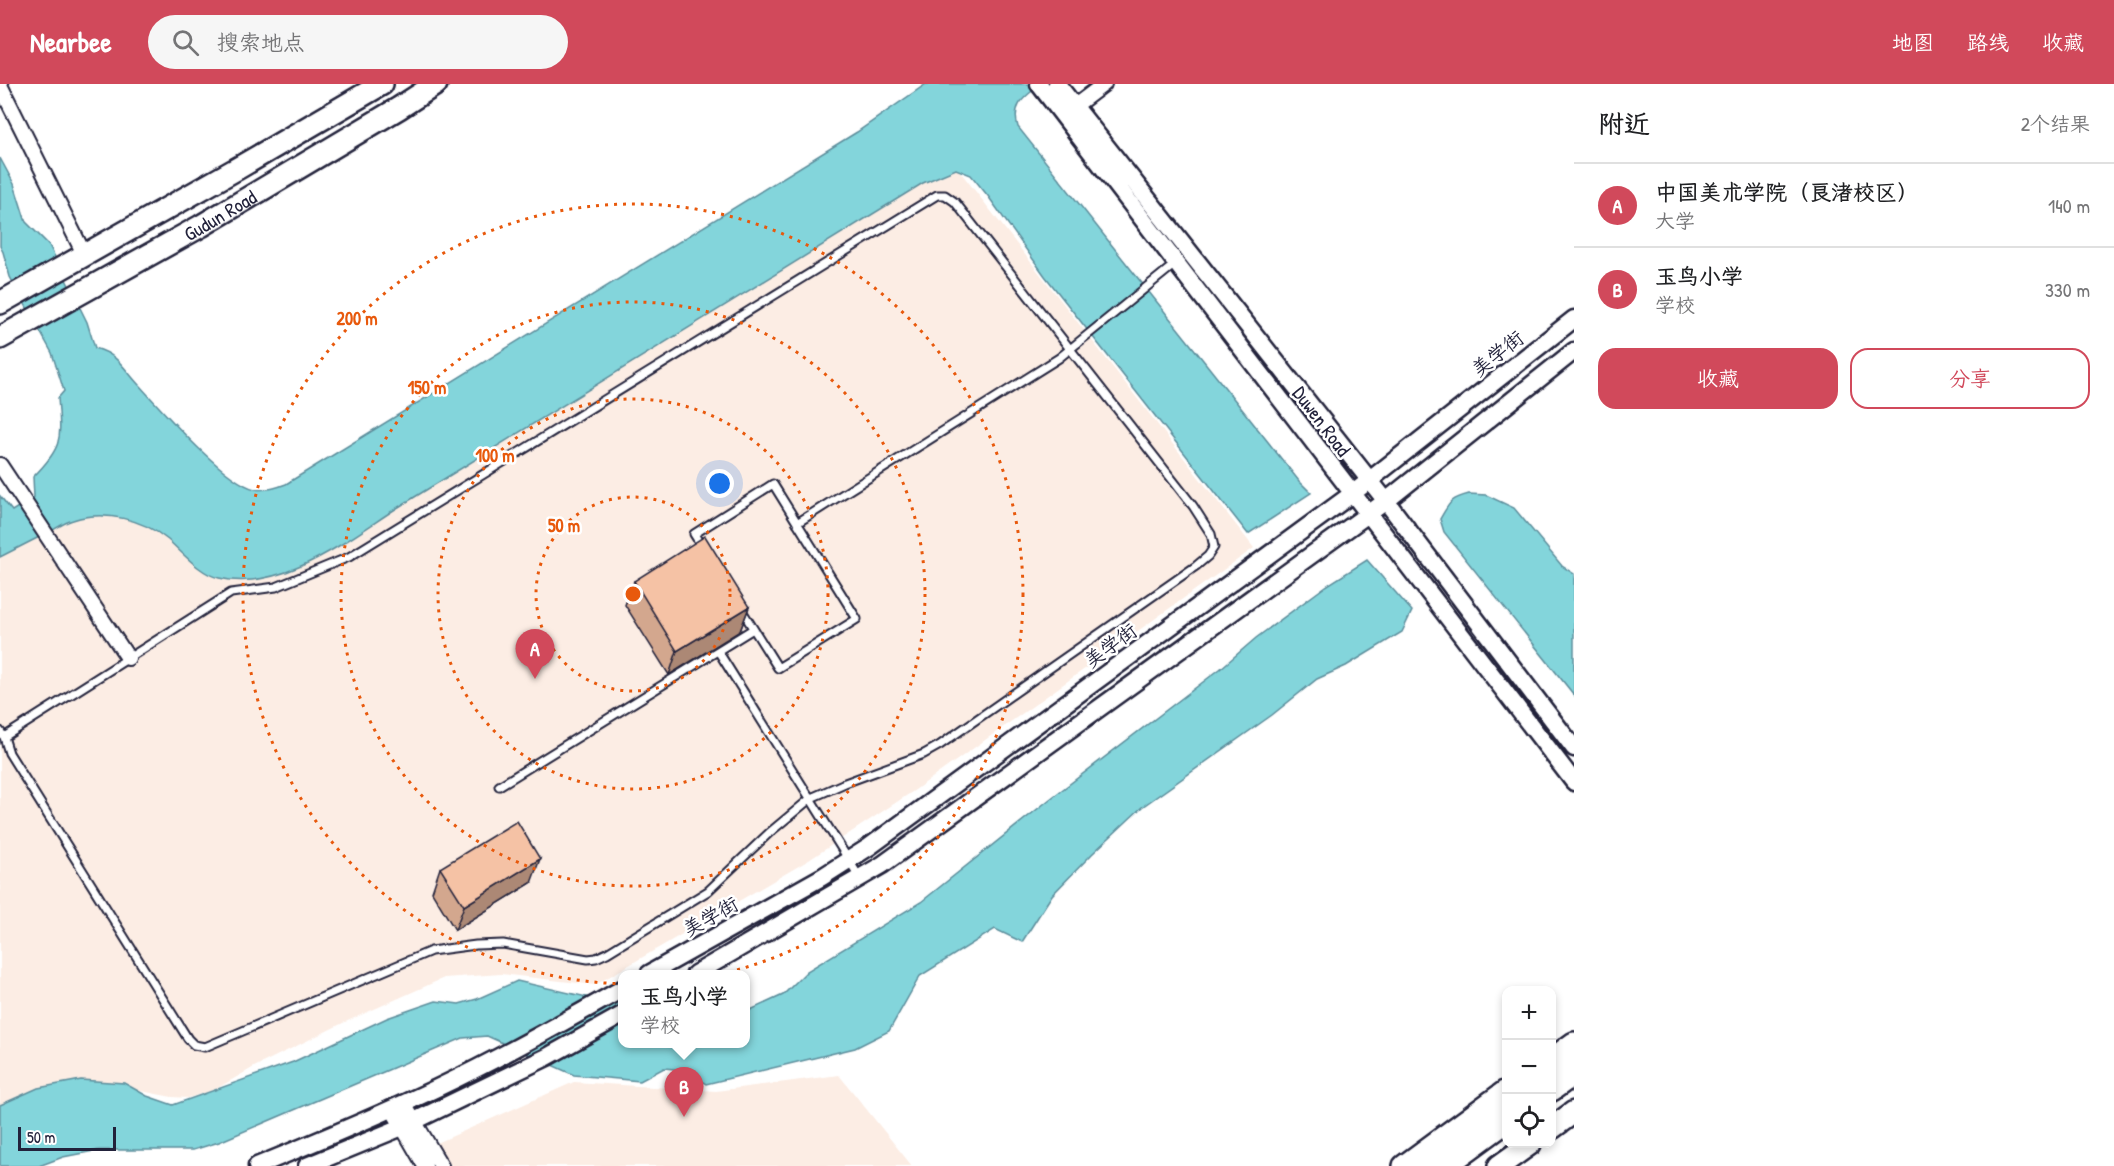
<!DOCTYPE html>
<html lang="zh">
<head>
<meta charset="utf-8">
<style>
  :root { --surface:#fff; --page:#f6f6f6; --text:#202124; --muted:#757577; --line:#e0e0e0; --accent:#d1495b }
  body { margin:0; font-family:"Patrick Hand","LXGW WenKai TC",sans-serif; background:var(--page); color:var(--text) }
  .controls { position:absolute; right:18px; bottom:18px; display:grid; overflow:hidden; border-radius:12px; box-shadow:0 3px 9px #0003 }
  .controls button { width:54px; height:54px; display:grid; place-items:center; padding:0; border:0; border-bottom:2px solid var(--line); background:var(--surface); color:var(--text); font:30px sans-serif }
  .scale { position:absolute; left:18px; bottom:15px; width:98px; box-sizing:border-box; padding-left:6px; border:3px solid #22223b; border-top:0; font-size:16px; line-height:21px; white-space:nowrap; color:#22223b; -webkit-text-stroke:4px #fff; paint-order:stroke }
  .you { position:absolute; left:720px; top:400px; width:21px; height:21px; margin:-15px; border:4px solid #fff; border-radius:50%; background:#1a73e8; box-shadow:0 0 0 9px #1a73e833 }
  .badge { display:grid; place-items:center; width:39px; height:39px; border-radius:50%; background:var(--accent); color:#fff; font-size:20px; font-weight:700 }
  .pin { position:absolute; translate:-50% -50px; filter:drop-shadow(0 2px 3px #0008) }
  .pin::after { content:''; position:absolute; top:32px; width:21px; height:18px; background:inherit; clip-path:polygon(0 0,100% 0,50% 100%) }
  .popup { position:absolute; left:618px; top:886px; width:132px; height:78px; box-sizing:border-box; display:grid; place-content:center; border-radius:12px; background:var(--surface); filter:drop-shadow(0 2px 4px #0005); font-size:20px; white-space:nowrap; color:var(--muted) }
  .popup b { font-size:22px; color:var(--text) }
  .popup::after { content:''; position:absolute; left:50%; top:100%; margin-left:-12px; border:12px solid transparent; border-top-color:var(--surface) }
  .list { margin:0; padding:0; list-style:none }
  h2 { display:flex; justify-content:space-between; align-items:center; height:78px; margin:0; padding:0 24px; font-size:26px }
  h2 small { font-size:20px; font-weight:400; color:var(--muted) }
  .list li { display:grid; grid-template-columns:39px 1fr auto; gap:18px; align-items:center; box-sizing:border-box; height:84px; padding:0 24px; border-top:2px solid var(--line) }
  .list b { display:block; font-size:22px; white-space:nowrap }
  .list p { margin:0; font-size:20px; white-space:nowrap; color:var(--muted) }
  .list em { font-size:20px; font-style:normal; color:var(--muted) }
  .actions { display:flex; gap:12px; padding:18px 24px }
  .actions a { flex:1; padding:14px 0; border:2px solid var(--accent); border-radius:18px; text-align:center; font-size:21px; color:var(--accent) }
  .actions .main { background:var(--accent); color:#fff }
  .icon { flex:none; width:33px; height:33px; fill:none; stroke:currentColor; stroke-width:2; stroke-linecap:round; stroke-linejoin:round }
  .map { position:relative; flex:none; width:1574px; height:1082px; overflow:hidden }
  header { display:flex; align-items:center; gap:36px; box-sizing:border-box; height:84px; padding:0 30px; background:var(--accent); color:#fff }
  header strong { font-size:28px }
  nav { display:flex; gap:33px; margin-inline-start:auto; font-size:21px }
  .search { width:420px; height:54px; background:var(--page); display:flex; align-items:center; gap:15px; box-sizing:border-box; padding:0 21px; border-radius:33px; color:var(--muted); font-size:22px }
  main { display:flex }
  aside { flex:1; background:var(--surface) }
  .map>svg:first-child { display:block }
</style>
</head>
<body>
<header>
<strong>Nearbee</strong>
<div class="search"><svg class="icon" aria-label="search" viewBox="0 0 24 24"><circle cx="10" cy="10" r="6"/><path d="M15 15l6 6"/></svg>搜索地点</div>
<nav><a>地图</a><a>路线</a><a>收藏</a></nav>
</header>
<main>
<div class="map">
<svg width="1574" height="1082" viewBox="0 0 1574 1082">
  <rect width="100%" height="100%" fill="#fff"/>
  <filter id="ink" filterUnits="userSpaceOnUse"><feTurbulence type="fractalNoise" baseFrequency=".0167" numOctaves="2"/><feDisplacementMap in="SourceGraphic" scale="12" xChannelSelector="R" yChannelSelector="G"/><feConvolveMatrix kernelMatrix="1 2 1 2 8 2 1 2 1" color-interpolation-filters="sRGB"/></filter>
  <g filter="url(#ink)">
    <path fill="#fcede4" d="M948,72L1254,464L915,706L809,776L595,901L501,890L444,894L343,939L256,982L214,1006L188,1014L172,1013L115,1002L0,1033V460L118,406L233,484Z
      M839,991L912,1082H451L437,1059L574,998L716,1007Z"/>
    <path fill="#83d5db" stroke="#5c8d9b" stroke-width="1.5" d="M926,0H1041C1025,13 1011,20 1018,43L1299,397L1311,409L1248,450L1045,192L988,112L971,91L956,85L923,99L397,424C347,456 281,509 219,494C200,490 182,468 168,456C143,435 105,426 73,436C65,438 57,444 49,448C33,456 16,465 0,473V412L12,427L34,413L33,393C64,362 61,355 58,314L64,307L52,269L10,193L3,168L0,162V74L14,100L26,138L49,161L87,238L95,264C119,271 123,284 139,301C163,327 224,398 255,405C266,407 276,404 286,400L857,48Z
      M1469,410L1486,411L1514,424L1562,482L1574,490V611L1444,448L1440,435C1450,418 1450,415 1469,410Z
      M1367,476L1412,527L1402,548L1346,582L1317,595L1272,631L1142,723L1092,770L1052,811L1022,858L995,845L920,892L889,947L855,964L706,1000L685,986L664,984L640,997L574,991L487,952L463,954L219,1058L193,1066H99L63,1073L39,1082H0V1021L38,1004L81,996L124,999L147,1012L173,1021L293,978L387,934L436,917L459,920L477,915L517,897L622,921V960H746V928L783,911L807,887L921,818L1050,715L1220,585L1256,554L1326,502Z"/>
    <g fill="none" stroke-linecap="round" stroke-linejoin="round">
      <g stroke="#22223b" stroke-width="11">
        <path id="service" d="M773,400L857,535L778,584L694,450Z
          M797,439L1059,274L1175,180
          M718,567L860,794
          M0,647L4,653L9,669L188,955L194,961L205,963L431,867L476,861L503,860L588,875L596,874L607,869L708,807L769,749L811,714L845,699L924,670L940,661L1196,482L1208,472L1214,463L1211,450L1193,422L955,118L945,111H937L349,473L276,503L231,509L4,653
          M499,702L753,545"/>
      </g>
      <g stroke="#22223b" stroke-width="18">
        <path id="minor" d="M0,1L85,172
          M1067,28L1104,0
          M0,381L128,574
          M404,1020L441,1082
          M392,1025L425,1082"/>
      </g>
      <g stroke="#22223b" stroke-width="21">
        <path id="tertiary" d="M1039,0L1574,698
          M1057,0L1386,417L1574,664
          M649,890L822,793L869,763L1352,410L1574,235
          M695,890L882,781L1386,417L1574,267
          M257,1082C318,1057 378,1032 437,1004C500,974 562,939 622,905
          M307,1082L402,1043L547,973L622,931"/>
      </g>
      <g stroke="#22223b" stroke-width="26">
        <g id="primary">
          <path d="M0,219L240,83L382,0"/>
          <path id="s1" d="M0,254L201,142L399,24L436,0"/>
          <path d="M1552,991L1574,975"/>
          <path d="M1552,1044L1574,1028"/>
          <path d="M1425,1082L1506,1023"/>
          <path d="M1499,1082L1530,1060"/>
        </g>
      </g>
      <g stroke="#22223b" stroke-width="26">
        <path id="trunk" d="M1552,975L1574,959
          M1552,1006L1574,990
          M1404,1082L1506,1007
          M1446,1082L1506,1038"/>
      </g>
      <use href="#service" stroke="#fff" stroke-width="7"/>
      <use href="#minor" stroke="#fff" stroke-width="14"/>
      <use href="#tertiary" stroke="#fff" stroke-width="16"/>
      <use href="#primary" stroke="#fff" stroke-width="21"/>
      <use href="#trunk" stroke="#fff" stroke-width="21"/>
    </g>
    <path fill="#d3a78e" stroke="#22223b" stroke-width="1.5" d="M634,497L749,523L740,547L669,591L625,521Z
      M440,784L531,799L455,846L432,808Z"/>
    <path fill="#ac8874" stroke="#22223b" stroke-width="1.5" d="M749,523L740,547L669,591L677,567Z
      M540,775L531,799L455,846L464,822Z"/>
    <path fill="#f5c2a5" stroke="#22223b" stroke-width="1.5" d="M705,452L749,523L677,567L634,497Z
      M517,737L540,775L464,822L440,784Z"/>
  </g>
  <g fill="none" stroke="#e8590c" stroke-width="3" stroke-dasharray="3 6">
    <circle cx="633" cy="510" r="97"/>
    <circle cx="633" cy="510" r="195"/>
    <circle cx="633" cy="510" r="292"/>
    <circle cx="633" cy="510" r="390"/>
  </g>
  <g text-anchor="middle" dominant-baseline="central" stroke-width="5" stroke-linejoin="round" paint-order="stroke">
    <g font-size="20" fill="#22223b" stroke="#fff">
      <text stroke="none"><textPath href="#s1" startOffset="252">Gudun Road</textPath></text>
      <text transform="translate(1497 269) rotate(-38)">美学街</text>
      <text transform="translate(1322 337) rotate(53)">Duwen Road</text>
      <text transform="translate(1110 561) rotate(-36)">美学街</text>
      <text transform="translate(710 832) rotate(-29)">美学街</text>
    </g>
  </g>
  <circle cx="633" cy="510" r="9" fill="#e8590c" stroke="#fff" stroke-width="3"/>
  <g font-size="18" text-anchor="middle" font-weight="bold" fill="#e8590c" stroke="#fff" stroke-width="5" stroke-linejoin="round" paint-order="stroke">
    <text x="357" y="241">200 m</text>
    <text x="427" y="310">150 m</text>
    <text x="495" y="378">100 m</text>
    <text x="564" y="448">50 m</text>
  </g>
</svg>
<div class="controls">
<button>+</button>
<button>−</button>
<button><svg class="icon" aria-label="locate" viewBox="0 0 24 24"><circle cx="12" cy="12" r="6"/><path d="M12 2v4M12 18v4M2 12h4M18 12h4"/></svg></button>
</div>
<div class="scale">50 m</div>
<div class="you"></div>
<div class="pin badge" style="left:535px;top:595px">A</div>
<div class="pin badge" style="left:684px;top:1033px">B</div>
<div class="popup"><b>玉鸟小学</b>学校</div>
</div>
<aside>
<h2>附近<small>2个结果</small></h2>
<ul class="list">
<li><span class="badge">A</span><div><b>中国美术学院（良渚校区）</b><p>大学</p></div><em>140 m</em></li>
<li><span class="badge">B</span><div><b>玉鸟小学</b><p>学校</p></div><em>330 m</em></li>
</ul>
<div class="actions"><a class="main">收藏</a><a>分享</a></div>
</aside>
</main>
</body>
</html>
